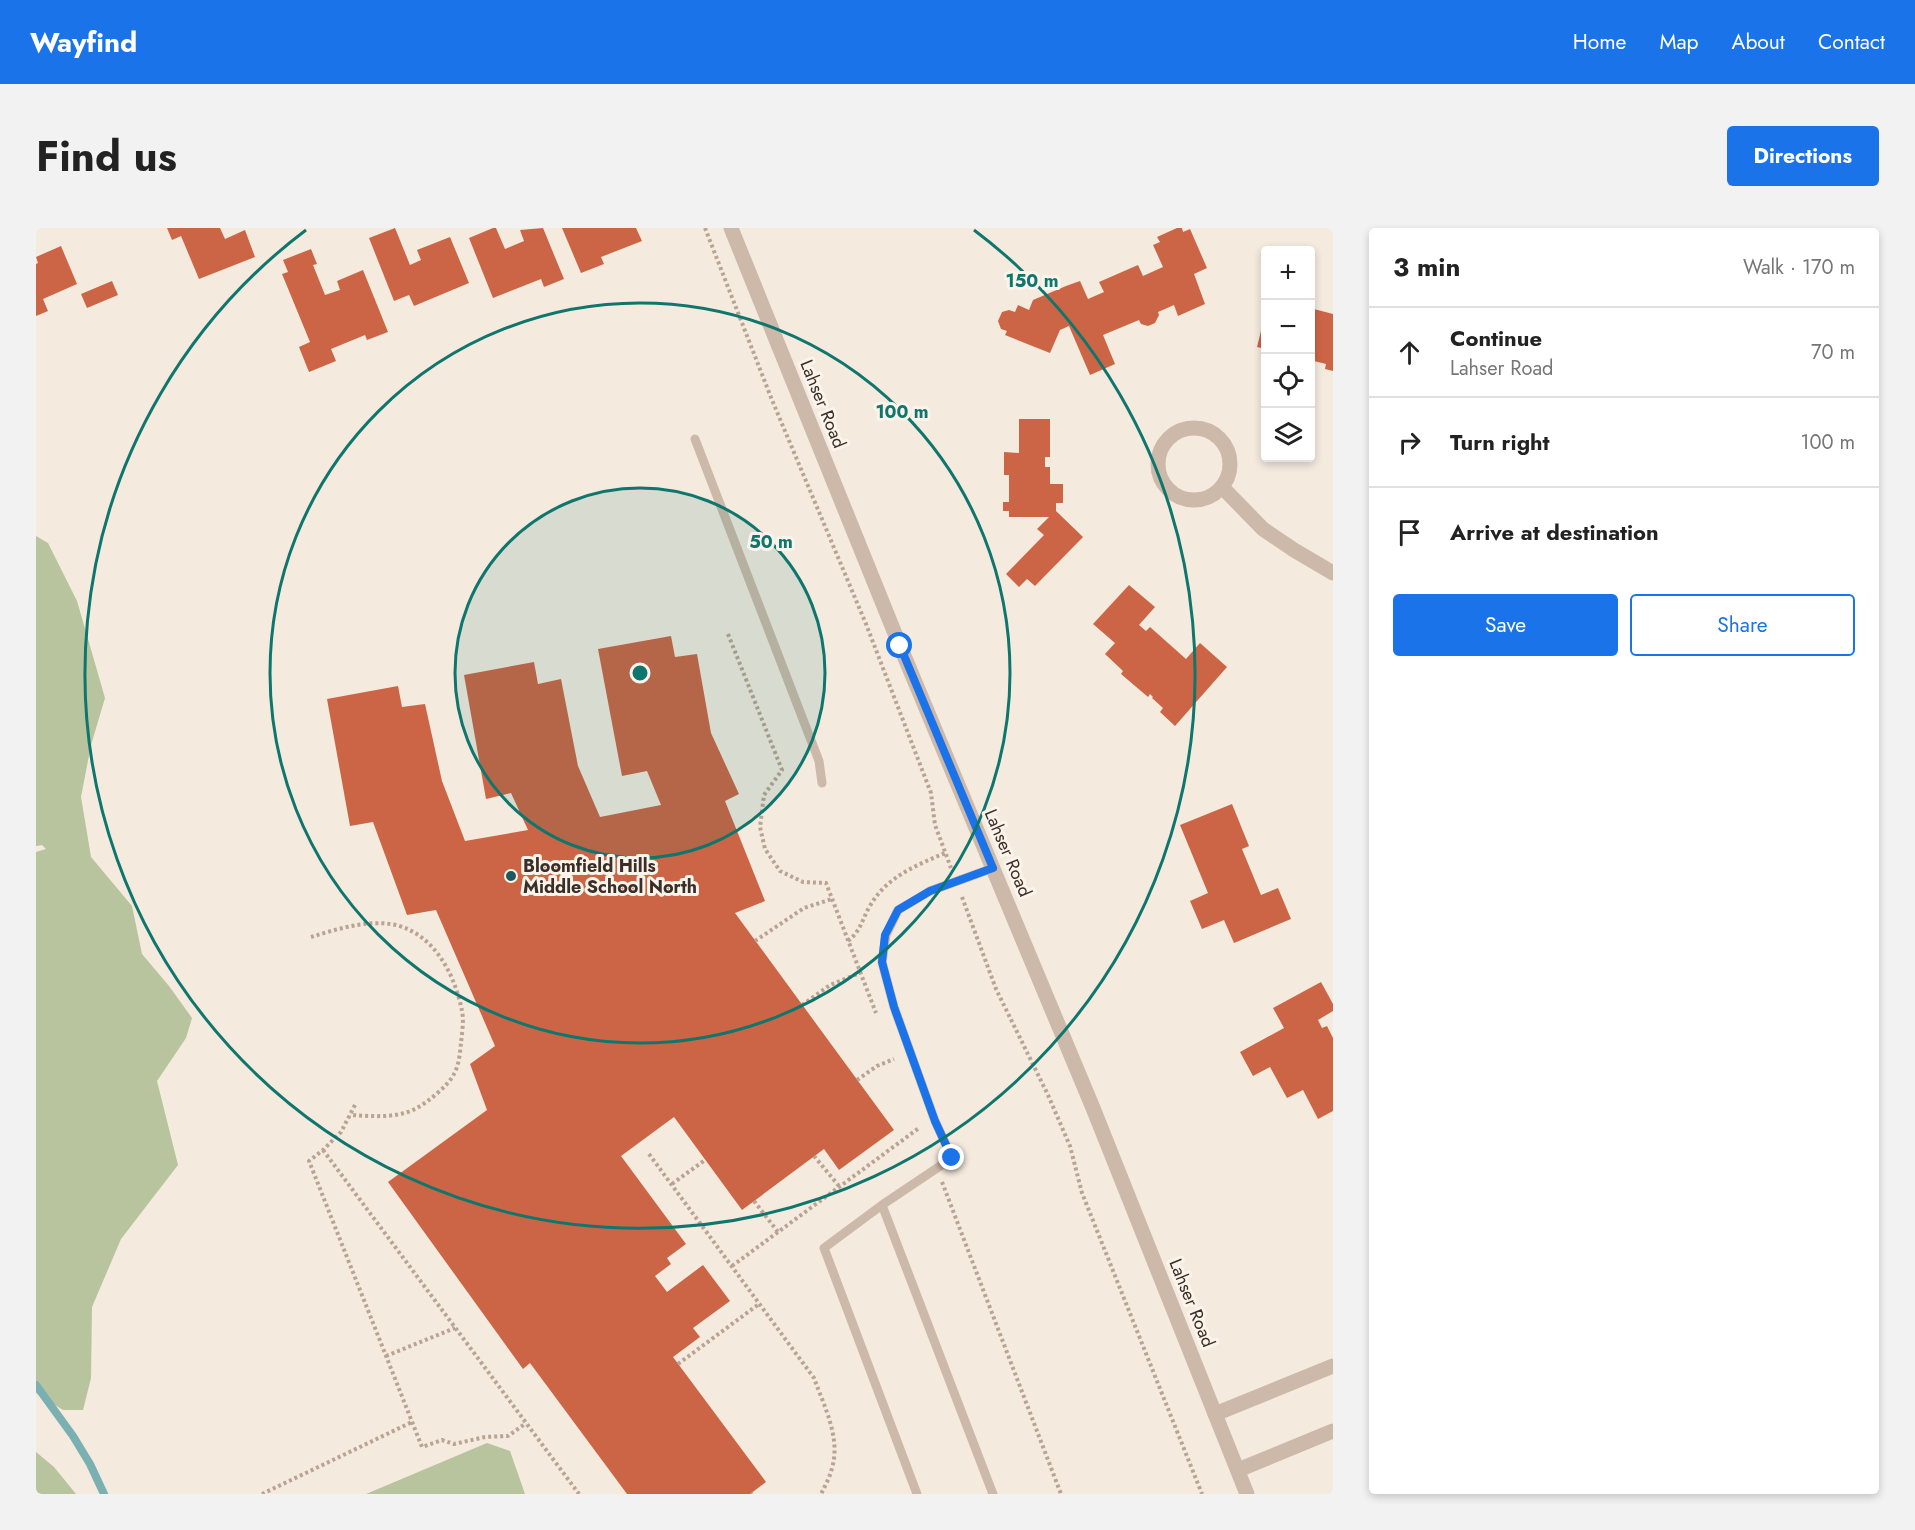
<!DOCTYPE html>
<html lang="en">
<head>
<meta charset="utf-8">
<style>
  :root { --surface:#fff; --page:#f2f2f2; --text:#222; --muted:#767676; --line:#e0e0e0; --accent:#1a73e8 }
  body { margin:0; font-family:Jost,sans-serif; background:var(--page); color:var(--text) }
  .controls { position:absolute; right:18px; top:18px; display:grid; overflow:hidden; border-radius:6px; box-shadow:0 3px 9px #0003 }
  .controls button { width:54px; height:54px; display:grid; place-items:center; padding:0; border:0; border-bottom:2px solid var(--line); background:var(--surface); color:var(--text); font:30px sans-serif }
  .stop { position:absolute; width:18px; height:18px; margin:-14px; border:4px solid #1a73e8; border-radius:50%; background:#fff }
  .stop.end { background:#1a73e8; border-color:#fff; box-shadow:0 2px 6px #0008 }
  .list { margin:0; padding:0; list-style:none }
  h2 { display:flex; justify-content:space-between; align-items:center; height:78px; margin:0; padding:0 24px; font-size:26px }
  h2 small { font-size:20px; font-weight:400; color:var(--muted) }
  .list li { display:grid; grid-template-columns:39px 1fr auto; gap:18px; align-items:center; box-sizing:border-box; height:90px; padding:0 24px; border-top:2px solid var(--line) }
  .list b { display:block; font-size:22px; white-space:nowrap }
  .list p { margin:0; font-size:20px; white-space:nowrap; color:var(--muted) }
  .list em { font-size:20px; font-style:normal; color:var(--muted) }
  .actions { display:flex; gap:12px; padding:18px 24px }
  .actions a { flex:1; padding:14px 0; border:2px solid var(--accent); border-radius:6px; text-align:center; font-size:21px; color:var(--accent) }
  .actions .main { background:var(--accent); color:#fff }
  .icon { flex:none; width:33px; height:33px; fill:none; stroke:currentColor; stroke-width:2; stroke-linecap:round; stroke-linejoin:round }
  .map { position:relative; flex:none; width:1297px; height:1266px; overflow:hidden; border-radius:6px }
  header { display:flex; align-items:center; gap:36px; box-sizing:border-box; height:84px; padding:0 30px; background:var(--accent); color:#fff }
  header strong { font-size:28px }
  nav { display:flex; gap:33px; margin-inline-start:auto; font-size:21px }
  .intro { display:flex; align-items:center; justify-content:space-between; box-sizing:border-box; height:144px; padding:0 36px }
  h1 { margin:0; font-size:42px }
  .button { padding:15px 27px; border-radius:6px; background:var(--accent); color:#fff; font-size:21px; font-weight:700 }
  main { display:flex; gap:36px; padding:0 36px }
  aside { flex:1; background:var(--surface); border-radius:6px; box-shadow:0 3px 9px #0003 }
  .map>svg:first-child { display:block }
</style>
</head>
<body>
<header>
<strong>Wayfind</strong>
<nav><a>Home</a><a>Map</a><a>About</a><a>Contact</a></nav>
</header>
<div class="intro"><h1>Find us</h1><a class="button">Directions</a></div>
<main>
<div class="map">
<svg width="1297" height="1266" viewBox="0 0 1297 1266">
  <rect width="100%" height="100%" fill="#f4eade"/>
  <path fill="#b7c49d" d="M0,308L12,315L41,373L69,470L55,517L45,569L55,629L96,678L106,726L133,758L156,790L150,810L121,853L142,937L85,1011L56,1079L55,1150L47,1182H27L0,1165V624L10,621L6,617L0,618Z
    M451,1215L474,1223L489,1266H330Z
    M0,1224L18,1239L40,1266H0Z"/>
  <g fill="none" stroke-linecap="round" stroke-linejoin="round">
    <path stroke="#7bb0b3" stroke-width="8" d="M0,1157L37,1208L54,1236L68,1266"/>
  </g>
  <path fill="#cc6545" d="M131,0H184L189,11L209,2L219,29L163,51L145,8L136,12Z
    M359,0L374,37L385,32L381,22L414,9L433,55L378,78L373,67L358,73L333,10Z
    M457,0H460L469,21L488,13L484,2L507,0L528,51L508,59L505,51L457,70L433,10Z
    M526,0H600L606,13L565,29L568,36L545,45Z
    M1141,0H1146L1147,4L1154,1L1171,40L1158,46L1169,76L1142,88L1138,77L1122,84L1123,87L1119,95L1112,98L1105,96L1103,92L1067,107L1079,136L1054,147L1033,98L1024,102L1014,125L969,107L971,103L965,101L962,93L966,84L973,82L979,84L982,77L993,82L997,72L1030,58L1044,53L1052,71L1068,64L1063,54L1102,37L1107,48L1127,39L1117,17L1124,14L1121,9Z
    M25,18L41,56L7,71L12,83L0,88V36L2,35L0,29Z
    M275,21L281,36L277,37L289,67L304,62L301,53L327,42L352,104L331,112L329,107L295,121L300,133L273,144L263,119L274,114L246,46L252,44L247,32Z
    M76,53L82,67L51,80L45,66Z
    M1274,80L1297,86V143L1289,141L1290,136L1274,132Z
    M1229,87H1230V121L1221,119Z
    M983,191H1014V229H1009V239H1014V256H1027V275H1020V283L1047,309L999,358L991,351L983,359L970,346L1008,307L1001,301L1013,289H973V283H967V274H973V247H968V224L983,225Z
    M1093,357L1119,379L1103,397L1110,403L1114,399L1150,431L1164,415L1191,439L1139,498L1124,484L1127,480L1116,470L1117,469L1114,466L1112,469L1085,446L1087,443L1069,426L1079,415L1057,396Z
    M635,408L639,429L661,426L675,505L703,566L689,573L729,673L699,685L858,902L803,942L788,921L706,982L638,889L585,928L650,1016L631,1030L635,1036L619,1048L631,1064L667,1037L694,1073L657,1100L664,1109L637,1129L730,1254L714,1266H591L494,1135L487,1141L352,954L451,882L434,836L459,818L400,682L371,687L337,594L314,598L291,471L362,458L366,479L389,476L406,553L429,613L492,602L475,565L450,571L428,447L498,434L502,456L525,451L542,538L564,589L625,577L611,543L586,548L562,421Z
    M1196,576L1213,618L1206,621L1225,667L1242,660L1255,691L1198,715L1188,692L1166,701L1154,673L1172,665L1144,597Z
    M1285,754L1297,776V783L1282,792L1286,800L1291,798L1297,810V883L1282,891L1267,862L1251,870L1234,839L1217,848L1204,824L1248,800L1237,780Z"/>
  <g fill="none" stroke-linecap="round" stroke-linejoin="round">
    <path stroke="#b9a393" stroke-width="4" stroke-dasharray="3 3" stroke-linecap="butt" d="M669,0L736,172L830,396L895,565L899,597L915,640
      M692,406L746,542L728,567L724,599L729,621L744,643L767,654L790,655L840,785
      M926,669L960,761L1012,867L1034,918L1046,965L1166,1266
      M275,709C301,701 333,691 360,697C399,707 419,747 426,783C428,793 426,805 425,815C424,825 423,837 418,846C413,857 392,874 381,880C360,891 336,888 314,887
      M719,713L768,680L796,671
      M812,713C825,703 826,691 834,678C850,649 881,637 909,625
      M766,777L794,757L824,745
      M821,852L841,838L858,831
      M319,877L305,904L287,922L273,933L386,1219L406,1212L418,1216L449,1209L472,1208L490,1195
      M287,922L543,1266
      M613,926L778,1150C788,1178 805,1210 796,1240C794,1249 789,1258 785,1266
      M778,928L803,958
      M906,954L1025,1266
      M636,956L669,932
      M718,973L742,1004
      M696,1038L883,900
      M350,1128L419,1100
      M642,1136L723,1076
      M715,1265L716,1266
      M226,1266L376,1194"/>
    <path stroke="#cdb9a9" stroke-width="9" d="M659,211L783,533L786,555
      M846,977L788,1020L881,1266
      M957,1266L846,977L916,930L899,893L858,779L846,734L850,707L862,682L894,663L957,640"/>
    <path stroke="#cdb9a9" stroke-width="15" d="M1122 236a36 36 0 1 1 72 0a36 36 0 1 1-72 0Z
      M1186,259L1227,301L1258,322L1297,345
      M1179,1186L1297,1138
      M1202,1242L1297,1203"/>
    <path stroke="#cdb9a9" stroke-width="15" d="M695,0L864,418L1057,880L1211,1266"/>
  </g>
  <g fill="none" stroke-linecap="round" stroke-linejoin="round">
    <path stroke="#1a73e8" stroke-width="8" d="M864,418L957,640L894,663L862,682L849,707L846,734L858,779L899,893L916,930"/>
  </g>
  <circle cx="604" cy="445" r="185" fill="#0f766e" fill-opacity=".12"/>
  <g fill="none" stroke="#0f766e" stroke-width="3">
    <circle cx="604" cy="445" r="185"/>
    <circle cx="604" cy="445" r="370"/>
    <path d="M938 2A555 555 0 1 1 270 2"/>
  </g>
  <circle fill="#1c5a5e" stroke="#fbf4eb" stroke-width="2" cx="475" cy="648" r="6"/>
  <g text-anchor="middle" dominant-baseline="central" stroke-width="6" stroke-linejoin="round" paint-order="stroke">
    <g font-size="18" fill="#3a2e29" stroke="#fbf4eb">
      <text transform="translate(787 176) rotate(68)">Lahser Road</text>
      <text transform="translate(972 625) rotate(67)">Lahser Road</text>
      <text transform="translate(1156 1075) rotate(68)">Lahser Road</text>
    </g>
    <g font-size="18" font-weight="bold" fill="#3a2e29" stroke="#fbf4eb" text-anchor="start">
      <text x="487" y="638">Bloomfield Hills<tspan x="487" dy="21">Middle School North</tspan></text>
    </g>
  </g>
  <circle cx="604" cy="445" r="9" fill="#0f766e" stroke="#fbf4eb" stroke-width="3"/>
  <g font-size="18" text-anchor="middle" font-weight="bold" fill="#0f766e" stroke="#fbf4eb" stroke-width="6" stroke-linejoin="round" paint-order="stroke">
    <text x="996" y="59">150 m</text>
    <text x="866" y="190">100 m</text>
    <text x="735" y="320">50 m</text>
  </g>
</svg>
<div class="controls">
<button>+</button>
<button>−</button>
<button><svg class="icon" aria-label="locate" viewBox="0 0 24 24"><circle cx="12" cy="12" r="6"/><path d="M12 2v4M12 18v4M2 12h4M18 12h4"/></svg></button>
<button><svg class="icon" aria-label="layers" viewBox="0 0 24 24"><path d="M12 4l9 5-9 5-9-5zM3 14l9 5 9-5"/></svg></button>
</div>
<div class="stop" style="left:864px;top:418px"></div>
<div class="stop end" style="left:916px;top:930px"></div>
</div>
<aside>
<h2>3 min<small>Walk · 170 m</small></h2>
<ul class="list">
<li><svg class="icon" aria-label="ahead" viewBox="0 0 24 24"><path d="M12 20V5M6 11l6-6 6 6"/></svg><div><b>Continue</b><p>Lahser Road</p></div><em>70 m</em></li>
<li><svg class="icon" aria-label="right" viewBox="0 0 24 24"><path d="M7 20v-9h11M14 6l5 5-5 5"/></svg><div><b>Turn right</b></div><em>100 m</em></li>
<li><svg class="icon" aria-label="arrive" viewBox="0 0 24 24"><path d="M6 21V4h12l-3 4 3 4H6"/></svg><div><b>Arrive at destination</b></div></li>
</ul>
<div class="actions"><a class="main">Save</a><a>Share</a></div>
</aside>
</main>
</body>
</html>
